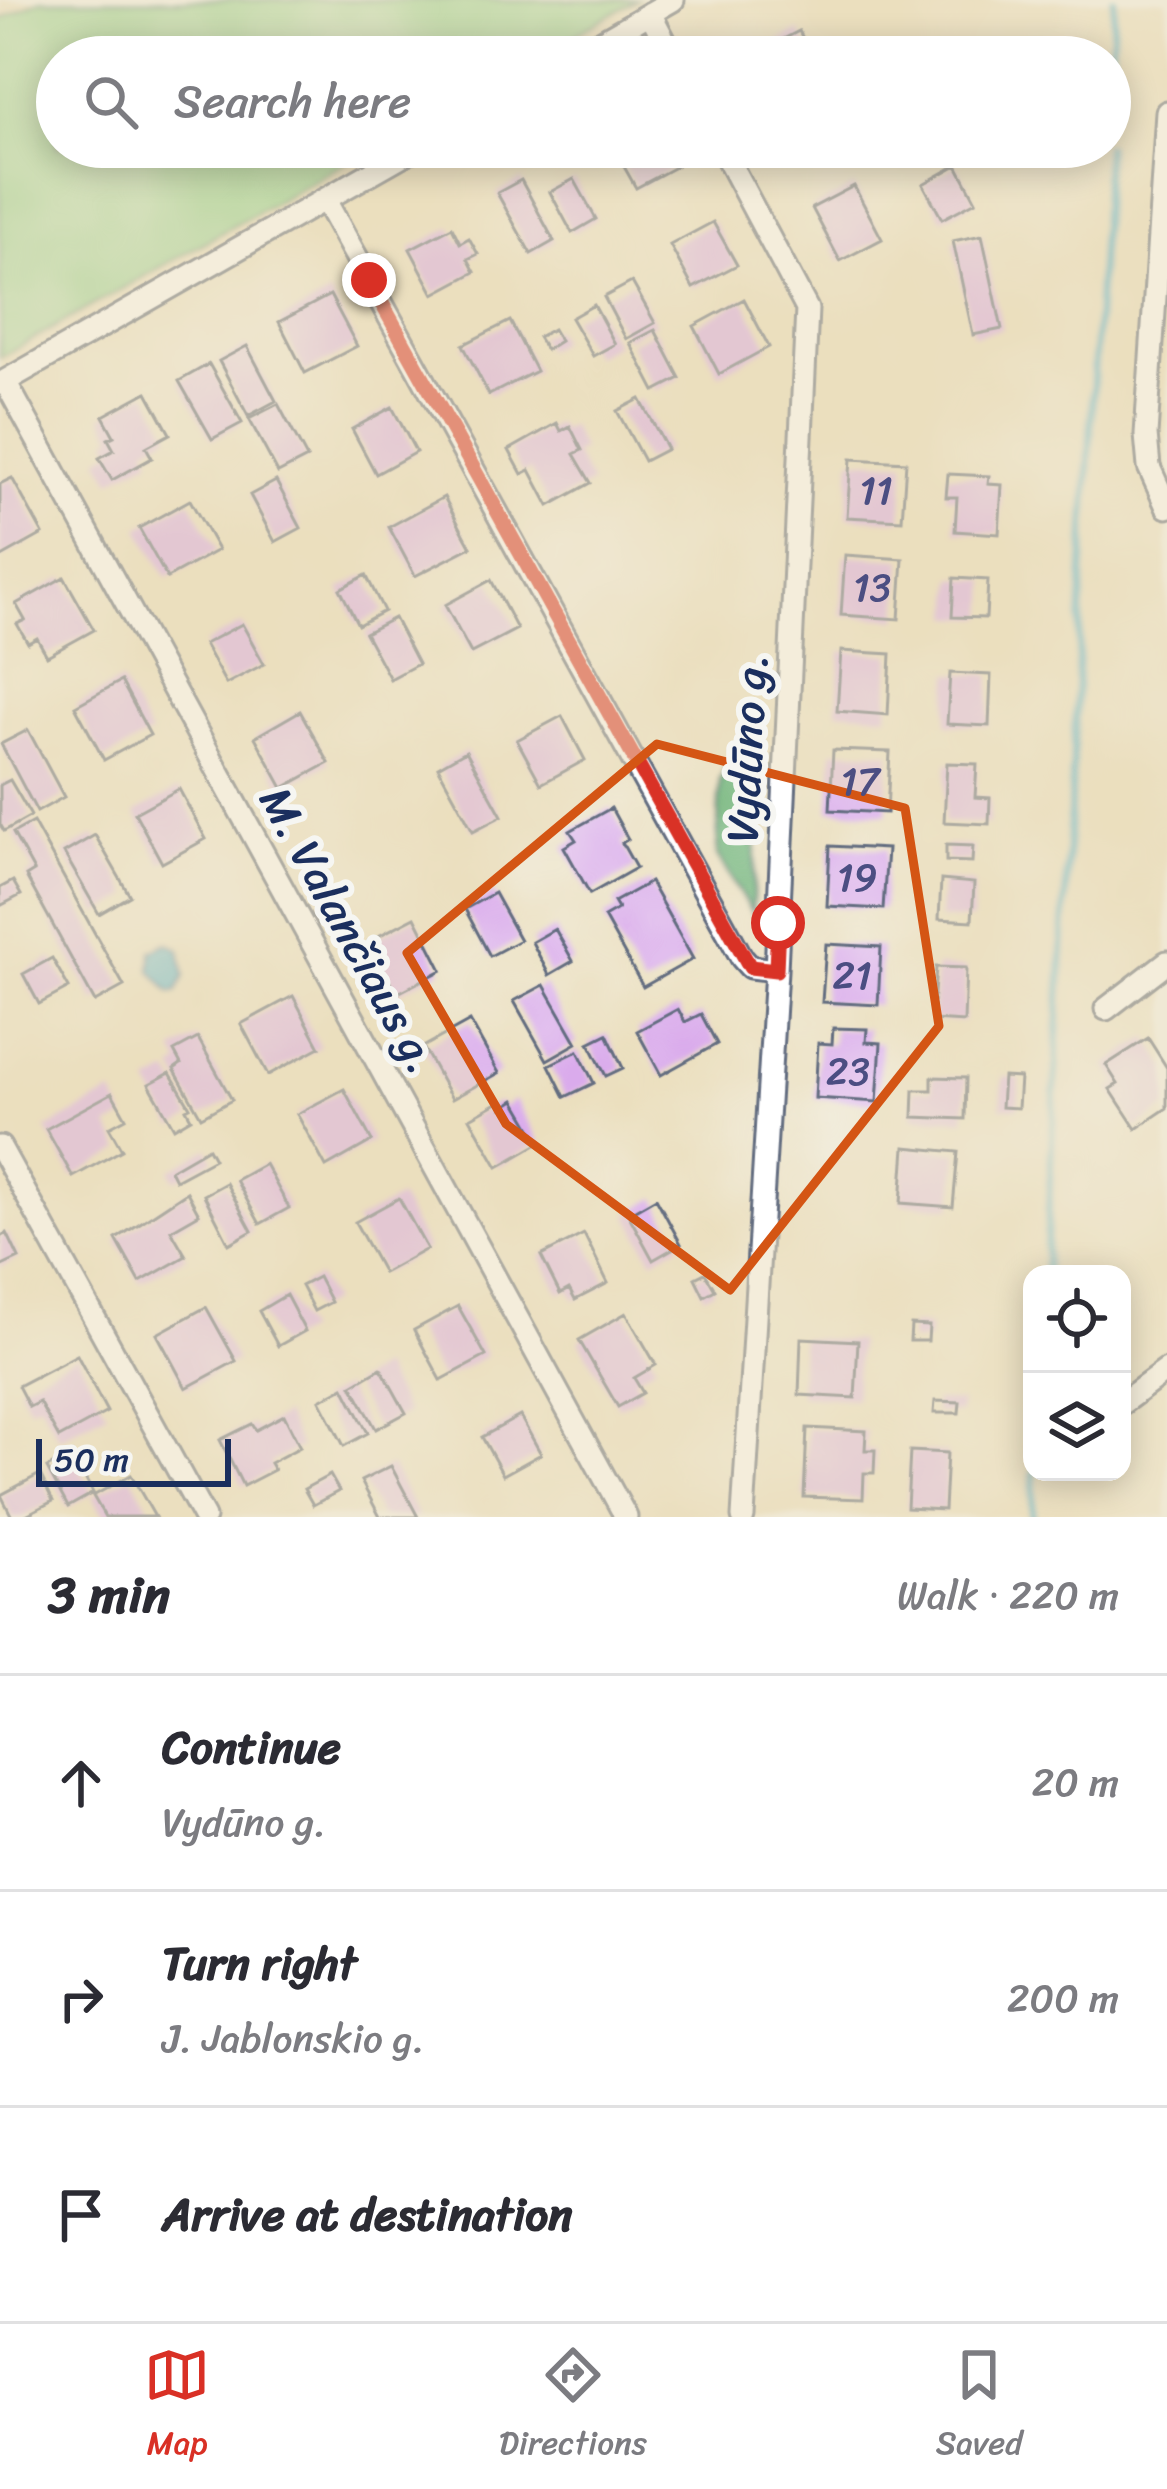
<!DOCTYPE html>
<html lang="en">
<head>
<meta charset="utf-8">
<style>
  :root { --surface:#fff; --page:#f2f2f3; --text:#2b2b33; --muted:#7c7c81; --line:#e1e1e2; --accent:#d93025 }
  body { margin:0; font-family:Sriracha,sans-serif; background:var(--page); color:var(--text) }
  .controls { position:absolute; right:36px; bottom:36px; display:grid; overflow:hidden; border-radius:24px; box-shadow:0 6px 30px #0003 }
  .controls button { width:108px; height:108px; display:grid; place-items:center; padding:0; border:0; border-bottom:3px solid var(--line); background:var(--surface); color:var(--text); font:60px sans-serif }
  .scale { position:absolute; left:36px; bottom:30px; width:195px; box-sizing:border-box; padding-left:12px; border:6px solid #1b2f5e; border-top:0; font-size:33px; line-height:42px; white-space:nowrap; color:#1b2f5e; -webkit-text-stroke:9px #f6f6f2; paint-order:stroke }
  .stop { position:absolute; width:36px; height:36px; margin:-27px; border:9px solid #d93025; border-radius:50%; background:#fff }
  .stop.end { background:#d93025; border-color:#fff; box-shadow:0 3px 12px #0008 }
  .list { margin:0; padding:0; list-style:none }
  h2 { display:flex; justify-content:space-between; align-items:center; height:156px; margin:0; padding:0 48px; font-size:51px }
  h2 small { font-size:39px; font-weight:400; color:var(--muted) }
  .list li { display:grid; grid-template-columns:78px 1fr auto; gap:36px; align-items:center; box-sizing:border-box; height:216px; padding:0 48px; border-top:3px solid var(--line) }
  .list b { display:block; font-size:45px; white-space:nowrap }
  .list p { margin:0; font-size:39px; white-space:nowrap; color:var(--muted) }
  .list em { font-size:39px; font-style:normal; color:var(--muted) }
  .icon { flex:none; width:66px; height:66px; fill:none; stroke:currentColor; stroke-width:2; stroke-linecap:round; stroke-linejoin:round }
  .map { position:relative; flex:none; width:1167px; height:1517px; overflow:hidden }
  .search { position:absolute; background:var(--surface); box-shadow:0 6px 30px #0003; left:36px; right:36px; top:36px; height:132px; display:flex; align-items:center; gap:30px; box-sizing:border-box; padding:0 42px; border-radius:66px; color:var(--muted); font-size:45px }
  .sheet { height:804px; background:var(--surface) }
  nav { display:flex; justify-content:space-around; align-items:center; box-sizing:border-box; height:168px; border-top:3px solid var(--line); background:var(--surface); font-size:33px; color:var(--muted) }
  nav a { display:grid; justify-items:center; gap:6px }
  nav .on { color:var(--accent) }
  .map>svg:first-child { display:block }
</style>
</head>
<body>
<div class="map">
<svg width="1167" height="1517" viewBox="0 0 1167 1517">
  <rect width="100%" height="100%" fill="#f6f6f2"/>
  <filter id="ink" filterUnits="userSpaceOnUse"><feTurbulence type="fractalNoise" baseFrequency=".00833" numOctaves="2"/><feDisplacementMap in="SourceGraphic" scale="24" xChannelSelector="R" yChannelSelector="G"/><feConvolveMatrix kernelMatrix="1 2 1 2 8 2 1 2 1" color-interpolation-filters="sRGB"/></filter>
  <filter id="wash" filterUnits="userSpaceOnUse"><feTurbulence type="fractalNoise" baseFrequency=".004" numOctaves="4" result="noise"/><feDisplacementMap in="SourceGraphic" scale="48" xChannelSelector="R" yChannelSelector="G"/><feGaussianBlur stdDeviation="2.7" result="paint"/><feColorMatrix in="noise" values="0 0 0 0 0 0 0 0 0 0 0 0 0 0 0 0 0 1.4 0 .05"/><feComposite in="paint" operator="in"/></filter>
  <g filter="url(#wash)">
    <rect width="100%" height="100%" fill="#ebdfbe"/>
    <path fill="#8bd18b" stroke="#538074" stroke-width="3" d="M40,0H637L534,57H57V147H373L0,358V20Z"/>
    <path fill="#70b377" stroke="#46716a" stroke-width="3" d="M763,732L752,913L717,855L720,780L743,734Z"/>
    <path fill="#4dafcc" stroke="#346f95" stroke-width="3" d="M167,943L180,949L185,976L177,992H170L151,971L152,951Z"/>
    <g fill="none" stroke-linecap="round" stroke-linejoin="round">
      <path stroke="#4dafcc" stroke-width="8" d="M1110,82L1114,0
        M1045,1274L1106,147
        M1032,1517L1034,1472"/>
    </g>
    <g id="blocks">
      <path fill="#daabec" d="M799,31L813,57H749Z
        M613,147H667L677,166L636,188Z
        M957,165L976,201L942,219L923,184Z
        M574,179L596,219L572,233L550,192Z
        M521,180L554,241L531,254L497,193Z
        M854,186L882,239L840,261L812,208Z
        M713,222L737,265L693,288L670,245Z
        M452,227L460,243L469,238L478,254L468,259L475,272L434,294L410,249Z
        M982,235L1002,329L973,335L953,241Z
        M632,282L655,323L626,339L604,297Z
        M330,295L357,346L305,373L279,322Z
        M744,299L769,347L719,374L694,326Z
        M594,305L615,344L593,356L571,318Z
        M510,321L536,371L489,395L463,345Z
        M553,329L560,341L546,350L538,337Z
        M655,330L680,378L655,391L630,343Z
        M247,346L276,401L248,416L219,361Z
        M209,364L242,423L212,439L179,381Z
        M147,392L170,434L146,447L152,458L112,480L99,458L114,450L108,439L114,436L103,416Z
        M640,399L667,449L644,461L617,411Z
        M278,404L307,458L278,473L249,419Z
        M392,407L416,452L376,474L352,429Z
        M557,423L561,431L570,426L582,450L574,454L591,483L549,506L530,470L522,474L509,450Z
        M851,459L906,462L902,520L847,517Z
        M948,474L989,476L988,484L1002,485L999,534L955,531L957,497H946Z
        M12,478L43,534L0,558V484Z
        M276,481L301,528L275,542L250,495Z
        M444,497L471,547L415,576L389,527Z
        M190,500L218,550L167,578L139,528Z
        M845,555L903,559L899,619L841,615Z
        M366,575L384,611L358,625L340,589Z
        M64,577L94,630L47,656L37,638L28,643L17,624L25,620L16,604Z
        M954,578L988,580L986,618L952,617Z
        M491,580L517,629L471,653L445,605Z
        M394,618L418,664L390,679L365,633Z
        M242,624L264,664L226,684L204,644Z
        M841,651L891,654L888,715L837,711Z
        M950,673L991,675L989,726L947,724Z
        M121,681L150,735L104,760L75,706Z
        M300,711L329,763L283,788L255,737Z
        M562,716L585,760L541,784L517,740Z
        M28,730L64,797L37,812L1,744Z
        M833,750L890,752L887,813L830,810Z
        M466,751L502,816L473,831L438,767Z
        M947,763L977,764L975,797L990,798L989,824L944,822Z
        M10,780L31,816L4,831L0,824V785Z
        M179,789L206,839L162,863L135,813Z
        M611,808L628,839L622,843L636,868L590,894L564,847L576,840L570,831Z
        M33,822L124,986L95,1002L26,876L34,871L13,833Z
        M95,835L130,896L99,914L64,853Z
        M946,845L973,846L972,862L946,861Z
        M830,846L887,849L883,909L827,906Z
        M941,880L974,883L972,921L939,919Z
        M13,881L21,895L0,906V888Z
        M650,882L693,959L643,987L604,917L618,909L614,902Z
        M494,893L520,940L490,956L465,909Z
        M415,917L442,970L396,994L369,941Z
        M555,929L573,961L549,975L532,942Z
        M826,944L881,947L878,1005L822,1002Z
        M52,958L69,988L39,1004L23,974Z
        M936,967L966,968L964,1022L932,1020Z
        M544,985L577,1043L547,1060L514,1001Z
        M293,996L320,1047L268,1075L241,1024Z
        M678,1009L685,1022L701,1014L717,1044L661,1075L637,1031Z
        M470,1021L499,1073L452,1099L423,1047Z
        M833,1028L867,1029L866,1042L881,1043L877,1102L815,1098L818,1043L832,1044Z
        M607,1034L623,1068L606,1076L589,1043Z
        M198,1038L232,1100L201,1117L174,1069L181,1064L174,1051Z
        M1148,1038L1167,1068V1108L1136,1129L1110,1089L1118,1084L1106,1065Z
        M578,1051L594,1083L565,1097L549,1065Z
        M170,1073L190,1107L186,1109L191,1118L174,1128L149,1084Z
        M932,1077L966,1078L965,1119L913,1117L914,1090H932Z
        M1003,1077L1020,1078L1018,1108L1001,1107Z
        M344,1089L372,1141L326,1167L297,1114Z
        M112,1093L126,1118L109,1127L122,1150L73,1177L46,1129Z
        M515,1100L540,1143L498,1167L470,1118L499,1102L502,1108Z
        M905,1147L958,1152L953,1207L901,1203Z
        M208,1148L214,1159L175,1180L170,1170Z
        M265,1164L289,1208L260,1224L236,1180Z
        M226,1183L252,1231L229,1244L204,1195Z
        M187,1192L199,1214L171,1230L186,1256L140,1282L116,1239Z
        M399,1198L427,1249L383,1273L355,1222Z
        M656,1198L681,1244L653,1260L628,1214Z
        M7,1233L19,1258L0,1267V1237Z
        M584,1234L608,1283L575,1300L569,1289L560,1294L541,1256Z
        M705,1273L715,1290L704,1296L695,1278Z
        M318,1277L331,1302L314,1311L301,1286Z
        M286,1295L305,1331L278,1346L259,1311Z
        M458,1306L486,1356L441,1380L414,1330Z
        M206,1307L236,1361L186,1388L157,1334Z
        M626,1313L656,1365L634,1378L643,1393L618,1407L579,1340Z
        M911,1325L929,1326L928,1341H910Z
        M801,1338L858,1341L855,1398L799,1395Z
        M77,1355L107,1412L59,1438L39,1402L29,1407L18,1386Z
        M381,1368L406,1413L376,1429L352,1385Z
        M344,1387L368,1433L344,1446L320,1400Z
        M935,1401L960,1402L959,1413H934Z
        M284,1415L300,1447L270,1463L274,1470L243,1486L220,1440L252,1424L256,1430Z
        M520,1416L541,1454L503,1475L482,1437Z
        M807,1428L866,1431L865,1450H875L874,1473H864L863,1499L804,1497Z
        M910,1451L947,1453L944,1510L907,1508Z
        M72,1454L93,1493L68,1507L47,1468Z
        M391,1466L418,1517H380L361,1481Z
        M40,1474L53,1501L22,1517H12L1,1495Z
        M131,1475L155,1517H105L93,1496Z
        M330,1475L339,1491L313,1505L304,1489Z"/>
    </g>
  </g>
  <g filter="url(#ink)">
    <use href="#blocks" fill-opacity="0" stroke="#646d80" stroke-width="3"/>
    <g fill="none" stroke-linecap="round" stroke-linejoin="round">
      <g stroke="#646d80" stroke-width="27">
        <path id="minor" d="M650,13L673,57
          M574,57L673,0
          M1167,112L1146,435L1149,467L1167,507
          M721,147L807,309L776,970L743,1517
          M325,200L742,958L750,967L776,970
          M5,381L626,1517
          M0,384L417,147
          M1106,1009L1167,962
          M0,1147L204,1517
          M1122,1403L1167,1370"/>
      </g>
      <use href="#minor" stroke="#fff" stroke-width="21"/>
    </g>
  </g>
  <g fill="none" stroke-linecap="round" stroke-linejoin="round" filter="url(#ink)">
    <path stroke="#d93025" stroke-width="15" d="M369,280L750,967L776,970L778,923"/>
  </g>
  <path d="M0 0H1167V1517H0ZM657,744L905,808L939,1026L730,1290L506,1124L407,953Z" fill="#ebdfbe" fill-opacity=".55" fill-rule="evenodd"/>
  <path fill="none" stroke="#d45514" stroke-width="9" stroke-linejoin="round" d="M657,744L905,808L939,1026L730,1290L506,1124L407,953Z"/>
  <g text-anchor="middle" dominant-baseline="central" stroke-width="12" stroke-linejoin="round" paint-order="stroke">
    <g font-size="39" fill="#4b4e82">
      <text x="876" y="490">11</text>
      <text x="872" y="587">13</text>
      <text x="860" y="781">17</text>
      <text x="857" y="877">19</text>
      <text x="852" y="975">21</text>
      <text x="848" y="1071">23</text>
    </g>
    <g font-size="45" fill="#1b2f5e" stroke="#f6f6f2">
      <text transform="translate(747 748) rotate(-87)">Vydūno g.</text>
      <text transform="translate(349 930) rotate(61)">M. Valančiaus g.</text>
    </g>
  </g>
</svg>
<div class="controls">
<button><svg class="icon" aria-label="locate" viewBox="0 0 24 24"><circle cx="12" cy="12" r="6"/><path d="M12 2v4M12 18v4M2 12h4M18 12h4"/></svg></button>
<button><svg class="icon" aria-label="layers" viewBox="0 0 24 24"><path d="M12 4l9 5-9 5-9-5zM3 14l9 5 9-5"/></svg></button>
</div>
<div class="scale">50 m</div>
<div class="stop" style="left:778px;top:923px"></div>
<div class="stop end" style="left:369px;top:280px"></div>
<div class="search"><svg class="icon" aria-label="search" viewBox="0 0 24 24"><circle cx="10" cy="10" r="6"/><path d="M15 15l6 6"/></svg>Search here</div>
</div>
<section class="sheet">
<h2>3 min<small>Walk · 220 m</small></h2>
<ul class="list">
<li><svg class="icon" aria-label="ahead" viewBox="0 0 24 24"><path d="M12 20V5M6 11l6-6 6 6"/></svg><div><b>Continue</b><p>Vydūno g.</p></div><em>20 m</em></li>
<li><svg class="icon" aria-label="right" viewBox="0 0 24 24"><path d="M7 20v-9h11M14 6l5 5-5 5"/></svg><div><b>Turn right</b><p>J. Jablonskio g.</p></div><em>200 m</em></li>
<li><svg class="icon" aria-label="arrive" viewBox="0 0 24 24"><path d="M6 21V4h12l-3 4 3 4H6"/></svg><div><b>Arrive at destination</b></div></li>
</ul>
</section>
<nav>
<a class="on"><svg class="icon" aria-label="map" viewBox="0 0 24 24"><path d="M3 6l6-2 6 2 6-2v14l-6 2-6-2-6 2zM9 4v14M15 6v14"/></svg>Map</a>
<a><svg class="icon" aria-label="directions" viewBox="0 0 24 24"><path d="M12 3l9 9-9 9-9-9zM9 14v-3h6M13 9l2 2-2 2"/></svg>Directions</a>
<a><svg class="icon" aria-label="saved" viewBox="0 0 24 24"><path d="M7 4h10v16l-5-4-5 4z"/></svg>Saved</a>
</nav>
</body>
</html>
